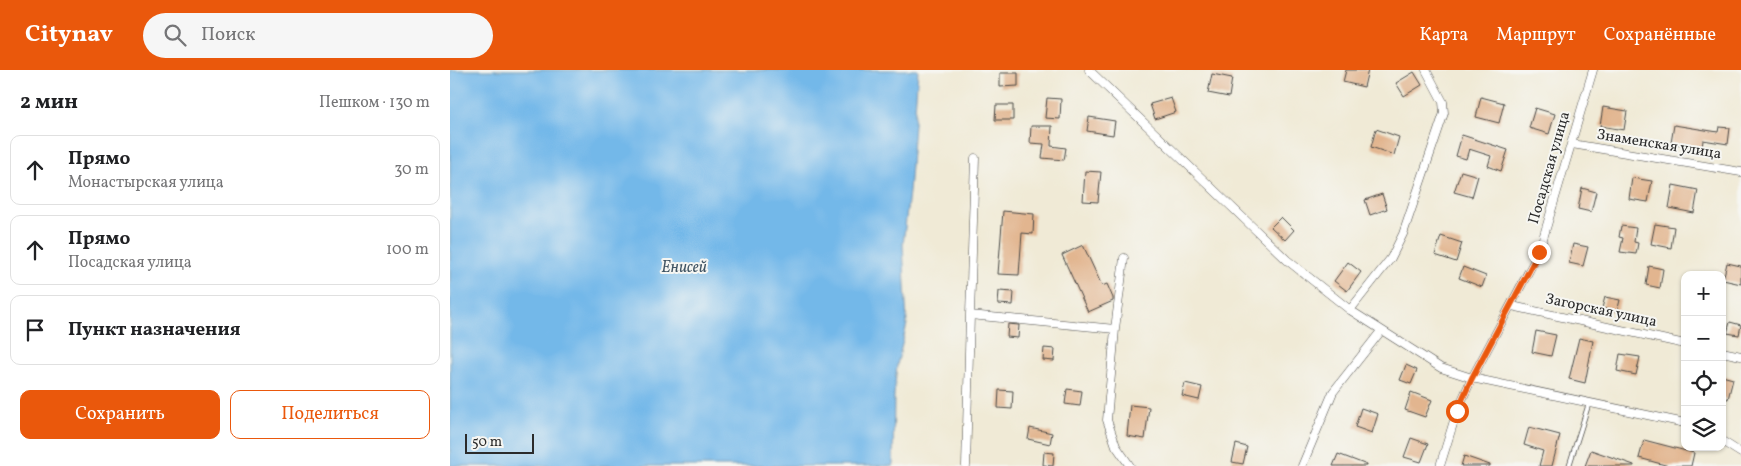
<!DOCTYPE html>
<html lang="ru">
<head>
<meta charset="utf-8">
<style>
  :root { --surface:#fff; --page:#f6f6f6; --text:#202124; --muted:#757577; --line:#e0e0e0; --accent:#ea580c }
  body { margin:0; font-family:Vollkorn,serif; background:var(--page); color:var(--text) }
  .controls { position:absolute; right:15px; bottom:15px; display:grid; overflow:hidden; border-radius:10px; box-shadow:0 1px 4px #0004 }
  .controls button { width:45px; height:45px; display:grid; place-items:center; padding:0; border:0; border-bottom:1px solid var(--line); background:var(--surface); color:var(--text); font:25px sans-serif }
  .scale { position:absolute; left:15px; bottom:12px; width:69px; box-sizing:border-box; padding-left:5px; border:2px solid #2b2b2b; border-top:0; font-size:14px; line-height:18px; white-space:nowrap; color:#2b2b2b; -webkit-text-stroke:4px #f6f6f2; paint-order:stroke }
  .stop { position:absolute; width:15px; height:15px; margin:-11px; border:4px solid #ea580c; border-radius:50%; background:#fff }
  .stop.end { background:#ea580c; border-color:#fff; box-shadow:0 1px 5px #0008 }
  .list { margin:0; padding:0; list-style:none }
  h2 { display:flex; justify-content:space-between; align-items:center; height:65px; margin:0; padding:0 20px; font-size:21px }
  h2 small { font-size:16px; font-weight:400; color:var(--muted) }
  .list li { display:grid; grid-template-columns:32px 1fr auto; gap:15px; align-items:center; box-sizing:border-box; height:70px; margin:0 10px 10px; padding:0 10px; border:1px solid var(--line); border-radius:10px }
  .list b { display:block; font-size:19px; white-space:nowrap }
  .list p { margin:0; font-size:16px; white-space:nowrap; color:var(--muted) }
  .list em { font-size:16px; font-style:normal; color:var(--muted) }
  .actions { display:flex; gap:10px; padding:15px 20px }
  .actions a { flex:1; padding:11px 0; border:1px solid var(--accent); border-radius:10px; text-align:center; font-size:18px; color:var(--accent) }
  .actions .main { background:var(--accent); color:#fff }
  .icon { flex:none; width:28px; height:28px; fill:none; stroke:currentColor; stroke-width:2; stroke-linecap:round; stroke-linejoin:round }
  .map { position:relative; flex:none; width:1291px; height:396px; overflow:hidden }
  header { display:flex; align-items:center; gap:30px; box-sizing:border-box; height:70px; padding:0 25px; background:var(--accent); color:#fff }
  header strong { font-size:24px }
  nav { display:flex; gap:28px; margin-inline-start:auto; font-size:18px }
  .search { width:350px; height:45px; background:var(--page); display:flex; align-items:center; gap:12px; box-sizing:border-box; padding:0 18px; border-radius:28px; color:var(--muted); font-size:19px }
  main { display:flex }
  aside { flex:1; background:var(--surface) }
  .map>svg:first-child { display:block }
</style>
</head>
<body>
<header>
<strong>Citynav</strong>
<div class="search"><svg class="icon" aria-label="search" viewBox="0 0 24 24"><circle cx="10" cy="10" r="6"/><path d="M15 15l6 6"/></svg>Поиск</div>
<nav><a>Карта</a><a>Маршрут</a><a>Сохранённые</a></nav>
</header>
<main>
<aside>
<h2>2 мин<small>Пешком · 130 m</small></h2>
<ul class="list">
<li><svg class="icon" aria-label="ahead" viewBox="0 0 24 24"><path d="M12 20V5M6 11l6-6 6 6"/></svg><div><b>Прямо</b><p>Монастырская улица</p></div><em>30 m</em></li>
<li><svg class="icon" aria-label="ahead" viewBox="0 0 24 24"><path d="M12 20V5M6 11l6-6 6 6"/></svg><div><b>Прямо</b><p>Посадская улица</p></div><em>100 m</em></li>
<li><svg class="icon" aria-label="arrive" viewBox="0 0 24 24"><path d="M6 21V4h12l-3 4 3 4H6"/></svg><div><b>Пункт назначения</b></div></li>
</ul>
<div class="actions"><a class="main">Сохранить</a><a>Поделиться</a></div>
</aside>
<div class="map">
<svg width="1291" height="396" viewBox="0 0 1291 396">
  <rect width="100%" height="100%" fill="#f6f6f2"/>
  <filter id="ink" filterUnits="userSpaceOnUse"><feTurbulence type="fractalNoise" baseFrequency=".02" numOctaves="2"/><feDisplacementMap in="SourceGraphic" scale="10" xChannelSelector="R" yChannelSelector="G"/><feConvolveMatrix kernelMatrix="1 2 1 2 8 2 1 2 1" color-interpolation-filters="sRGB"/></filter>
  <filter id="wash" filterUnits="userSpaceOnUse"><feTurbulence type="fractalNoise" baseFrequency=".0096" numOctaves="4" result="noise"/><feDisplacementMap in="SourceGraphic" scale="20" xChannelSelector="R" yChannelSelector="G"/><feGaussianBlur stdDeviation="1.12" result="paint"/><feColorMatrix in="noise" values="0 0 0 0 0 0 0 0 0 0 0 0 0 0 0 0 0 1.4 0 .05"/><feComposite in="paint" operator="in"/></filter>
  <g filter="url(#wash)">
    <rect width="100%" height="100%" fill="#f0ead6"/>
    <path fill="#73b8e9" stroke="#4f728a" d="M0,0H468L459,122L453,175L457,254L447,295L444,325L443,396H0Z"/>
    <g id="blocks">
      <path fill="#e2b58f" d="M896,0H918L914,17L893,12Z
        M964,2L972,15L954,26L946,13Z
        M550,3H568V16L550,17Z
        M762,4L782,8L779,27L758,23Z
        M1031,27L1054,33L1049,53L1026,47Z
        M597,28L611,29L610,49L595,48Z
        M721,28L726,42L705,49L700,34Z
        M546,35H563V50H545Z
        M1153,37L1177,41L1174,60L1150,56Z
        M1085,38L1105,44L1099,64L1079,58Z
        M639,47L665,51L663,65L637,61Z
        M1224,55L1268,62L1269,57L1280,58L1278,74L1253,70L1252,78L1221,73Z
        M581,56H602L601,76L616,78L614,90L592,88L594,74L580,73Z
        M926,59L949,67L944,85L921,77Z
        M1012,65L1058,80L1051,101L1038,96L1041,86L1019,79L1016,89L1006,86Z
        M635,101L651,102L648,132L633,131Z
        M1011,101L1028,106L1022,127L1004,122Z
        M1182,108L1202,111L1198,132L1179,129Z
        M1223,115L1248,120L1244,143L1219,138Z
        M1132,118L1146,122L1141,142L1128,139Z
        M932,124L937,139L920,145L915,130Z
        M553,141L584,144L583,164L572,163L569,205L548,204Z
        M831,147L844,160L835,170L821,157Z
        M1205,154L1224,157L1221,178L1201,174Z
        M1171,156L1186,158L1184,172L1188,173L1186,184L1170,182L1173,168L1169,167Z
        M991,166L1012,173L1006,192L985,185Z
        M1123,174L1138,177L1133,196L1119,193Z
        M633,175L652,216L657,214L663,228V231L638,242L612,185Z
        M898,192L911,202L897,221L884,211Z
        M1277,193L1291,196V214L1273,210Z
        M1199,196L1213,199L1210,218L1196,215Z
        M1013,197L1036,206L1032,217L1009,208Z
        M549,221L564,222L563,235L548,234Z
        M1155,227L1170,230L1167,242L1152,238Z
        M1280,252L1291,255L1289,265L1277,263Z
        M558,254L569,255L568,268L557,267Z
        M1086,261L1106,265L1101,286L1082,282Z
        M1129,268L1143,271L1135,313L1119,309Z
        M594,278L605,279L604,291L593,290Z
        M1170,284L1190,287L1186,305L1167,301Z
        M956,295L967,300L961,314L950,310Z
        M1272,306L1283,309L1278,329L1272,328Z
        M735,313L752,317L749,330L732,326Z
        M617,319L632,321L630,336L615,334Z
        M549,320L563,321L562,339L548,338Z
        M961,322L982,330L975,347L955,340Z
        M680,335L699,337L695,369L677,366Z
        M911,338L928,344L922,363L905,357Z
        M1079,357L1110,365L1102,396H1089L1093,381L1074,375Z
        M580,358L602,363L600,374L578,369Z
        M961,368L978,374L971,392L954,387Z
        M1194,370L1244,383L1241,396H1219L1189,388Z
        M786,374L797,377L793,394L782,392Z
        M1141,380L1184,395V396H1135Z
        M594,382L604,383L603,396L593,395Z
        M888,384L917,395V396H883Z
        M1014,386L1040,395V396H1011Z"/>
    </g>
  </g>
  <g filter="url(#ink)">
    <use href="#blocks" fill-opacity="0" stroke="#494845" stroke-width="1"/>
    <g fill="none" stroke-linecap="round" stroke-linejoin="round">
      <g stroke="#494845" stroke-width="5.5">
        <path id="lane" d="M1119,396L1139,333"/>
      </g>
      <g stroke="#494845" stroke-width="9">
        <path id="street" d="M639,0L837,190L900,240
          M976,0L993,32L994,43L953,164L941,188L900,240L991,298L1022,308L1235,353
          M1122,74L1291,102
          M1062,236L1235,274
          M520,245L525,88
          M665,259L674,188
          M1272,282L1291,286
          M1272,371L1291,383
          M516,396L520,245L665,259L657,350L666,376L680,396
          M852,396L883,322L931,261
          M990,396L1007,341L1022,308L1089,182L1143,0"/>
      </g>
      <use href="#lane" stroke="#fff" stroke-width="4"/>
      <use href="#street" stroke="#fff" stroke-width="8"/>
    </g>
  </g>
  <g fill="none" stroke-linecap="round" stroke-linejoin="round" filter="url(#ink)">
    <path stroke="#ea580c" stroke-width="6" d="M1007,341L1022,308L1089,182"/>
  </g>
  <g text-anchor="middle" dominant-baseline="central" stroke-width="4" stroke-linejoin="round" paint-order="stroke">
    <g font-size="15" fill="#2b2b2b" stroke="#f6f6f2">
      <text transform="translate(1209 75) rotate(9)">Знаменская улица</text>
      <text transform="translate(1100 98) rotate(-74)">Посадская улица</text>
      <text transform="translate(1151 241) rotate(12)">Загорская улица</text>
    </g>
    <g font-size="16" font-style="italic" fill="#415564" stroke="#f6f6f2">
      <text x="234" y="198">Енисей</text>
    </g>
  </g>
</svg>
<div class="controls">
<button>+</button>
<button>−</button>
<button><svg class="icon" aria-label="locate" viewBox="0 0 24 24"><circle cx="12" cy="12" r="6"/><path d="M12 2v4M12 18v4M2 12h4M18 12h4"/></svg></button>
<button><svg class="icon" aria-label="layers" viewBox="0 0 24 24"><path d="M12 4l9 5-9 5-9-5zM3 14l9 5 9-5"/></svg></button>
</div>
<div class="scale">50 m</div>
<div class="stop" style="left:1007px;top:341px"></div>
<div class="stop end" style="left:1089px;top:182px"></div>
</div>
</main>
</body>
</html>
